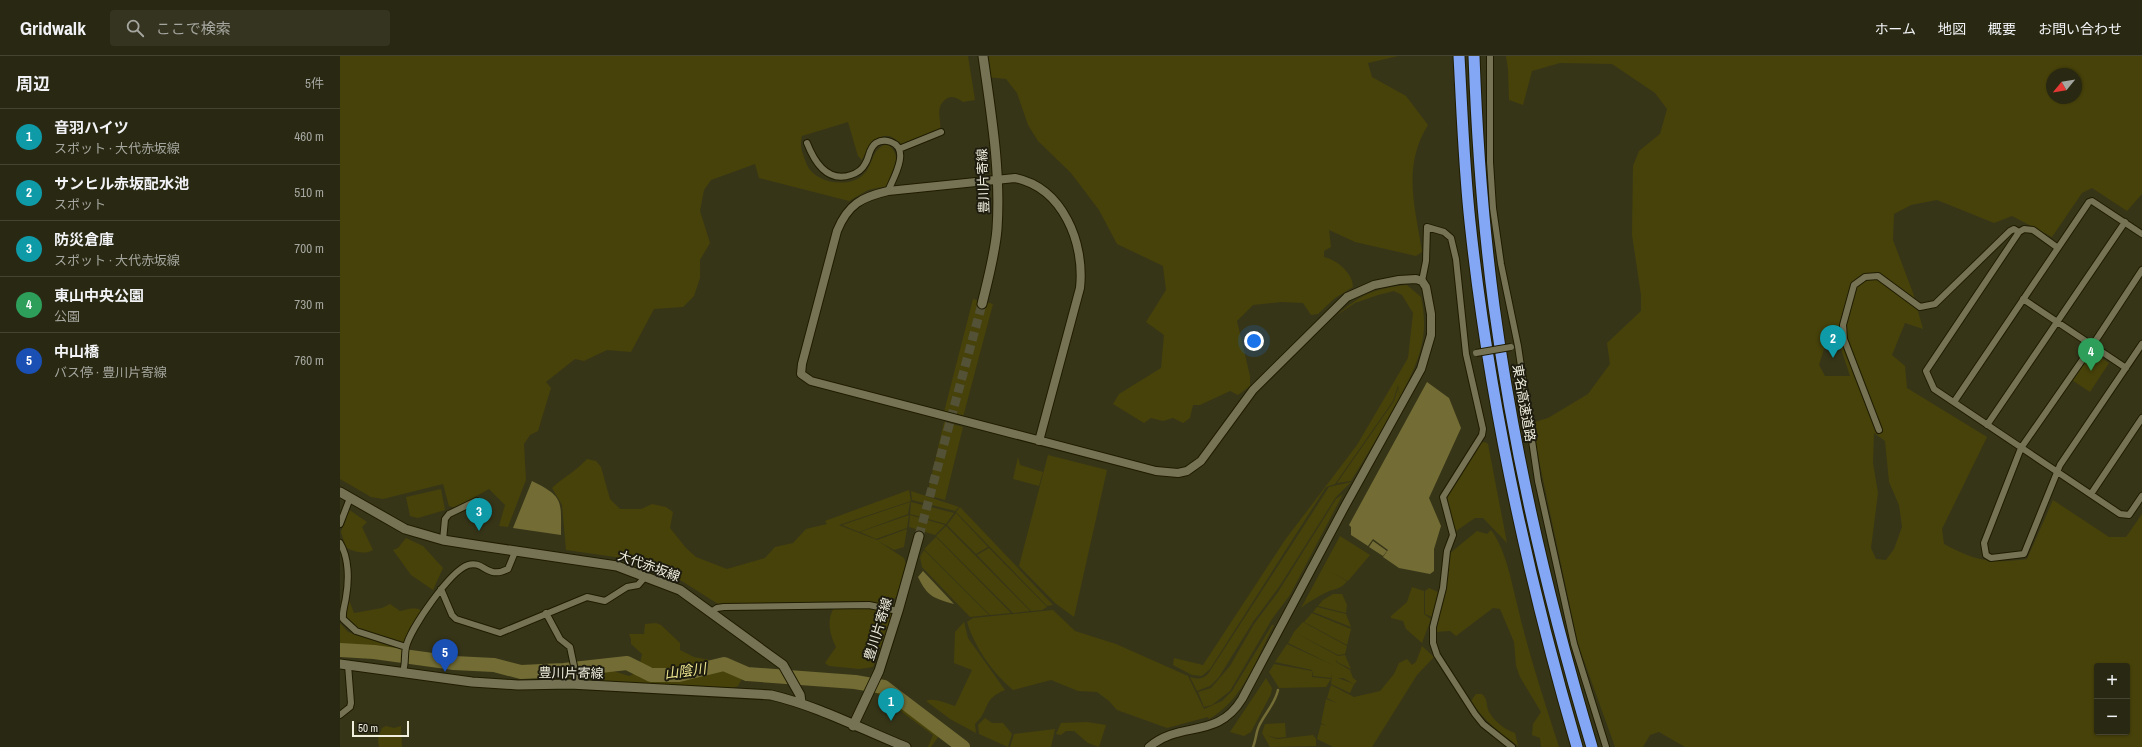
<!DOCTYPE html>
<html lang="ja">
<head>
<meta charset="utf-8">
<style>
  :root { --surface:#292812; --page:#353420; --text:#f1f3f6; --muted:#a5a69f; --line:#454432; --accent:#94b7fd }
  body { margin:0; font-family:"Archivo Narrow","Noto Sans JP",sans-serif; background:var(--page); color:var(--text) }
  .controls { position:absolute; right:12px; bottom:12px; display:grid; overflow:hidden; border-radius:4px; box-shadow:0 1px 3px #0004 }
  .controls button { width:36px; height:36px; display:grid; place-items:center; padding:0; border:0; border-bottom:1px solid var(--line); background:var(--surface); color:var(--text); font:20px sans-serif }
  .compass { position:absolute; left:1706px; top:12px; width:36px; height:36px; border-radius:50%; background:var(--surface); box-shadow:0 1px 3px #0004; rotate:240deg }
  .scale { position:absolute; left:12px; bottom:10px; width:57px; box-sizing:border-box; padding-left:4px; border:2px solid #f0efde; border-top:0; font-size:11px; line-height:14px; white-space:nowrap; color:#f0efde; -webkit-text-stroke:3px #1d1c0f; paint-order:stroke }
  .you { position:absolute; left:914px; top:285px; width:14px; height:14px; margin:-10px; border:3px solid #fff; border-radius:50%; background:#1a73e8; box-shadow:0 0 0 6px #1a73e833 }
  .badge { display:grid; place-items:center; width:26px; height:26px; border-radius:50%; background:var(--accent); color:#fff; font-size:13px; font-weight:700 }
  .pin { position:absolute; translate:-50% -33px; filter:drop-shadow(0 1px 2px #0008) }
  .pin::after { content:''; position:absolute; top:21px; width:14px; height:12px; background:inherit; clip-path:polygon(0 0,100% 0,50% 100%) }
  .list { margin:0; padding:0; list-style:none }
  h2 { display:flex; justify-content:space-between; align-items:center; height:52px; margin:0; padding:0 16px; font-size:17px }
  h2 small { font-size:13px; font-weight:400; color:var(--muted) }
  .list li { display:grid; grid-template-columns:26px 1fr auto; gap:12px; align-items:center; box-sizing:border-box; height:56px; padding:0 16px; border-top:1px solid var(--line) }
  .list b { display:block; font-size:15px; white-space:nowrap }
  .list p { margin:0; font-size:13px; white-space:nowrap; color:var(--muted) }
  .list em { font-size:13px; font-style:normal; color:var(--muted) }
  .icon { flex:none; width:22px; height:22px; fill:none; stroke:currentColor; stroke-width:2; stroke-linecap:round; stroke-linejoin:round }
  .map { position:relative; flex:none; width:1802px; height:691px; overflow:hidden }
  header { display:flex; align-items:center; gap:24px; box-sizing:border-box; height:56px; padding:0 20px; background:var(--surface); border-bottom:1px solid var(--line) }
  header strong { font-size:19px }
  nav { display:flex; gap:22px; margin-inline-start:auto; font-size:14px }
  .search { width:280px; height:36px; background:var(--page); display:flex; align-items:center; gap:10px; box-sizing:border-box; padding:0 14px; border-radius:4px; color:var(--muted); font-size:15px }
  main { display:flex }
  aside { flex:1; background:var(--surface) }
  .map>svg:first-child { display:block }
</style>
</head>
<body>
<header>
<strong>Gridwalk</strong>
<div class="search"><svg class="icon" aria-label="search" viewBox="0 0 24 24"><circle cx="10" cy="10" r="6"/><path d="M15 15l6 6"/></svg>ここで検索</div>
<nav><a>ホーム</a><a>地図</a><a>概要</a><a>お問い合わせ</a></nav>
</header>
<main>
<aside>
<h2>周辺<small>5件</small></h2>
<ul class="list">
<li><span class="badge" style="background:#0f9aa8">1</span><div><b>音羽ハイツ</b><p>スポット · 大代赤坂線</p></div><em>460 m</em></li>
<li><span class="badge" style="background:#0f9aa8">2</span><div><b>サンヒル赤坂配水池</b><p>スポット</p></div><em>510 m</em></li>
<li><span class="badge" style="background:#0f9aa8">3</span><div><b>防災倉庫</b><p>スポット · 大代赤坂線</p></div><em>700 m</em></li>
<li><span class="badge" style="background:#2e9e5b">4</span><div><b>東山中央公園</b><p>公園</p></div><em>730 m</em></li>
<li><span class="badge" style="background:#1a4fb4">5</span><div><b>中山橋</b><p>バス停 · 豊川片寄線</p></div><em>760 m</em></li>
</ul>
</aside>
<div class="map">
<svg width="1802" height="691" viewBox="0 0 1802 691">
  <rect width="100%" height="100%" fill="#373518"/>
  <path fill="#47420a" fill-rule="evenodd" d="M0,0H628L635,44L623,46C617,42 612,39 606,43C594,52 602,63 600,76L560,89C546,67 529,89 522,104L518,100L508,66L462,80C459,91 463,98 467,109C475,127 507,132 522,120C534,110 530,93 547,88C564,100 553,113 547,130L528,134L509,145L419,122L415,108L371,124L364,134L360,155L370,187L360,204V222L354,240L343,251L314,253L291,296L267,294L244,305L235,303L206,326L211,332L198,375L190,379L184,388L186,424L168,471L159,470L165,449L149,433L115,452L109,450L103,428L43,443L31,441L0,423Z
    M644,0H1058L1028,7L1032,21L1066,40L1088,69C1062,111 1075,150 1082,196L1076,200L1015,186L989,174L991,191L984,195V201C997,204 1013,217 1013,231L995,242L978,258L971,259L963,247L941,246L913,249L897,265L910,320V330L898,339L890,335L860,349H853L850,362L843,367L833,362L823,365L811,362L804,367L773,348L779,338L821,312L824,279L806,266L826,234L823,210L777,188L759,154L731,117L698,85L688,69L677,37L666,23L647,21Z
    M1166,0H1802V138L1787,155L1752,132L1742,137L1712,181L1672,160L1654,167L1597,144L1571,149L1554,158L1553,184L1573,237L1583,273L1565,267L1552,299L1565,310L1567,332L1647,381L1602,473L1604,488C1635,505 1652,508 1687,503L1713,444L1769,481H1786L1802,458V691H1345L1319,676L1310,679L1303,691H1275L1238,588L1191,367L1208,362L1248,338L1270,308L1267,287L1301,255V239L1292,179L1293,110L1299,95L1320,78L1327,53L1315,37L1272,8L1220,7L1192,15L1183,49L1169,44L1168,13ZM1712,18H1736V42H1712ZM1490,283L1499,287L1510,320H1485L1479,309L1484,293ZM1534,377L1545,385L1549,426L1559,449L1562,471L1554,493L1546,504L1536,503L1531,492L1538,437L1533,407ZM1757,610H1787V676H1757Z
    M1067,229L1081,241C1090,282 1078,306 1060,342L1058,329L1053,345L995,428L986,431L870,613L862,620L852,619L833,609L834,602L863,609L945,484L1017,389L1068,302L1073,257L1062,239L1054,235L1038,239L1015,247L997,259C1021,238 1036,232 1067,229Z
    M633,243L653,248L623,361L604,356Z
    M1752,296L1769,307L1750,336L1732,324L1750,297Z
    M1058,332L1060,342L1054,354L1011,425L997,427L1054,345Z
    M604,366L623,371L605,444L587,439Z
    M1145,386L1148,388L1167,487L1143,462H1135L1116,475L1107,448L1106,441L1141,387Z
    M708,399L767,414L734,561L715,547L679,510Z
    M678,401L680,409L703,416L699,430L673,423Z
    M247,403L256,405L261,411L270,443L280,453H301L312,448L326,451L333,456L330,472L346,492L356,501L387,513L425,502L435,491L453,487L466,473L487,468L485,465L569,434L571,445L499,469L537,484L567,473L564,491L554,494L538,485L564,502L566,508L556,541L545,549L524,545L378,548L340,524L306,508L275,501L226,494L222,449L212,432C225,420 235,416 247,403Z
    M1011,426L996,441L939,531L913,566L879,621L870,630L857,635L850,621C857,623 861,624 868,618L989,431Z
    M101,433L105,454L78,462L70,460L66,441Z
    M571,435L619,451L615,455L572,444Z
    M1003,438L950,539L932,563L890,635L872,649L864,651L858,636L871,632L890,610L914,568L938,536L996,443Z
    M570,446L568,458L519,476L502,469Z
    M571,446L614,457L606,468L570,458Z
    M620,451L713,549L707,550L616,456Z
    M8,453L27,466L22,471L33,494C24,499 16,496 6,492L1,476Z
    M616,457L648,491L636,498L607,469Z
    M569,459L567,472L536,483L520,476Z
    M570,459L605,469L595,479L569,471Z
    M606,470L690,555L673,557L596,480Z
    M1151,474C1166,494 1171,524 1177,548C1188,596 1204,644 1219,691H1201L1200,682L1192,679L1193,668L1201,656L1180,621L1176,610L1174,586L1160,553L1153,552L1116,580L1110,575L1095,576L1109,498L1137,475L1147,478Z
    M1000,480L1030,499L1008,525L991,516L1007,525C1001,534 994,532 985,537C976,542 968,546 961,552Z
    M596,481L671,557L650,559L584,493Z
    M66,482L83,490L103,512L93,534L71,519L53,494L58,492Z
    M649,492L707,551L702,554L691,555L637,499Z
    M584,494L649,559L630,561L582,511L580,501Z
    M1072,531L1084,535V558L1091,563L1082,587L1066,573L1063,565L1051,562V560L1067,546Z
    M1089,532L1098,536L1092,561L1085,558V535Z
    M993,538H1002L1007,549L1006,557L978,550L983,544Z
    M9,544L14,557L42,552L50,548L60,555C69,554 75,549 83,556L65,589L17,573L4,561Z
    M977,551L1006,558L1011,571L973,556Z
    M494,552C510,552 540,547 552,560L533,611L519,613L489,610L485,607L496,591C490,579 486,564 494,552Z
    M713,554L735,575L776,588L848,620L864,653L882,645L892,635L932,569H934C917,601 903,645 869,663L868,661L827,672L777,654L769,645L757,636L738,635L711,624L673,634C652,616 635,592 627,566L633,562Z
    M972,557L1011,573L1007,589L964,566Z
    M624,566L628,582L665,634C641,644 651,653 635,668L636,677L610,663L586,645C594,641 607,648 615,650L632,614L614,607L615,576Z
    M963,566L1007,590L1005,598L998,599L954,576Z
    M0,567L8,576L63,594L62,595L0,590Z
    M316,567L321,569L340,587V594L354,601L380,606C350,611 330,619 300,608L302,598L291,588V583L289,578H304L305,568Z
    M954,576L998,600L1005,599L1011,613L997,606V604L996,606L1010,614L1013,622L1017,625L1014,628L1003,622H998L1014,628L1010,637L991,628L992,617V622L973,620L972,614L935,606L947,588L995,610L948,587Z
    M1082,590L1094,601L1077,619L1032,691H993L998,678L993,691L977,683L981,668L987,670L981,667L986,643L997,647L987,642L991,629L1014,641L1040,635L1054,618L1059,607L1067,603L1072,609L1076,606Z
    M934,608L972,615V621L991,623L986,631L939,632L929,616Z
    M380,610L394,616L402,623L398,630L393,632L309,631L240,626L238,615L270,614L289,620L299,616C327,626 353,617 380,610Z
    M926,622L932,632L931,638L911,676L904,680L890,676Z
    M539,632L601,677L591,691H588L593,679L536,637Z
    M1136,638H1142C1148,643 1146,650 1149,656C1154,665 1165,674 1175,677L1178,690C1159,676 1144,665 1131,645Z
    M645,662L652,667H663L672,678L668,691L639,678L638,669Z
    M747,666L766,669L759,691L748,687L734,675H726L721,679L716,678L721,667Z
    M945,667L946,681L937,682L926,679L937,683L973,679L976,683V690L930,691L922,677L925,668Z
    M46,670L54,672L61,670L62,691H39L38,683L42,672Z
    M715,673L711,691H670L674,678Z"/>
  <path fill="#736d35" d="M1087,326L1109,342L1121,372L1089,442L1101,470L1094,493V515L1090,518L1059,512L1043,501L1048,494L1033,483L1028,490L1011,479V471L1009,469Z
    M192,425C224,441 221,444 221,479L173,472Z
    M1033,485L1047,495L1043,500L1029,491Z
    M583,515L614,548C593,542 588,541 578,521Z"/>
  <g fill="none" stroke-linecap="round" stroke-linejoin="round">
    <path stroke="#736d35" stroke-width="2.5" d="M913,691C916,684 916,676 919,670C925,657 935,648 938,634"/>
    <path stroke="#736d35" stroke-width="14" d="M0,594L34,596L114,607L154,609L181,616L224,614L287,607L311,619H339L384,608L407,618L515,626L544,631L623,691"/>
    <path stroke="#535136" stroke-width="9" stroke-dasharray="9 4.5" stroke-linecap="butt" d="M579,480L642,248"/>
    <g stroke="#1f1c01" stroke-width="8">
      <path id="minor" d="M1150,0V106L1153,152L1161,208L1178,290L1198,425L1234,588L1266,691
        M467,87C474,105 487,127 511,119C517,117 522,114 525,108C530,101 528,93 536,87C541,84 546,84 551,86C571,93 553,123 548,135
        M559,93L601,76
        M1718,192L1693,174L1684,173L1679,176L1586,315L1594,333L1780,458L1789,459L1802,440
        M1802,214L1752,290L1681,392L1644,487L1646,499L1651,502L1684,498L1720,409L1802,288
        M1082,225L1086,205L1087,171L1104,176L1111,182L1116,203L1126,298L1143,373L1142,379L1103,441L1113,479L1107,495L1103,532L1093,571V587L1097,599L1135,658L1143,668L1172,691
        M1683,243L1786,312
        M1614,346L1749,146L1752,145L1802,178
        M1647,369L1785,166
        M1539,374L1504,283L1503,269L1514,229L1525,221L1538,220L1580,251L1595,248L1670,175L1674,173L1679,176
        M1751,438L1802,362
        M0,468L10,442
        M103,484L105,463L109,458L136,445
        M0,487C9,502 9,524 6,541C5,549 2,555 3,563L16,575L66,591
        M101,533L112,559L116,563L160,577L247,541L265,545L287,531L298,529L305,521
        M371,556L377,552L384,551L529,549L558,555
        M206,557L220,583L230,591L238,629
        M63,615C66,607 64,600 66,591C70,573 110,515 128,509C144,504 147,524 168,513L175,496
        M0,659L10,651L11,647L8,609"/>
    </g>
    <g stroke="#1f1c01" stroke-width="10">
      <path id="tertiary" d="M699,385L740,232C745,187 723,132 675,122L548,135C522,141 508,148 497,175L462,308L461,318L471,325L816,415L838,417L847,415L861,405L913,334L1007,241L1034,229L1059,224L1076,223L1082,225L1086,231L1091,258V279L1081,313L1005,450L902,643C877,684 841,664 809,691"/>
    </g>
    <g stroke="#1f1c01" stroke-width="11">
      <path id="secondary" d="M642,248C648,223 655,198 657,173C661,115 651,57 643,0
        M0,436L65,473L103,484L135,489L277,510L340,534L443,609L460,639L461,646
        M0,608L132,626L178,629L230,628L431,639C478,650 521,673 566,691
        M513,670L539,615L558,555L579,480"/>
    </g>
    <g stroke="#1f1c01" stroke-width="13">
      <path id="motorway" d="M1119,0C1122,55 1124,111 1130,166C1149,344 1187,519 1237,691
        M1134,0C1137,84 1143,167 1154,250C1174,399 1209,547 1252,691"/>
    </g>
    <use href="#minor" stroke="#767355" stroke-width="6"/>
    <use href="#tertiary" stroke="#767355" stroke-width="8"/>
    <use href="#secondary" stroke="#767355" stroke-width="9"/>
    <use href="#motorway" stroke="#83a7f4" stroke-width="11"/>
    <g stroke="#1f1c01" stroke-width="8" stroke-linecap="butt">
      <path id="minor-bridge" d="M1136,297L1171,291"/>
    </g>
    <use href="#minor-bridge" stroke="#767355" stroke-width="6"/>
  </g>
  <g text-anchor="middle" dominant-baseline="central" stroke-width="4" stroke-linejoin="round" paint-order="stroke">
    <g font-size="13" fill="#f0efde" stroke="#1d1c0f">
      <text transform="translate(643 125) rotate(-92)">豊川片寄線</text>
      <text transform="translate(1184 347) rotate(80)">東名高速道路</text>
      <text transform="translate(309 510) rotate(20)">大代赤坂線</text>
      <text transform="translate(538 573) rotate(-73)">豊川片寄線</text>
      <text transform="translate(231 617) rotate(1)">豊川片寄線</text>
    </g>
    <g font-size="14" font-style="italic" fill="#ebe38d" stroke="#1d1c0f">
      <text transform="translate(345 615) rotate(-8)">山陰川</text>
    </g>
  </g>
</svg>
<div class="controls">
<button>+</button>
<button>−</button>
</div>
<svg class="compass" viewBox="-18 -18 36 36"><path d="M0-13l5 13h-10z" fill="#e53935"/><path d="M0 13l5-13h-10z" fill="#a5a69f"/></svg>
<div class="scale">50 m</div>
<div class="you"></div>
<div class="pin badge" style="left:551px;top:665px;background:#0f9aa8">1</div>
<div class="pin badge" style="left:1493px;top:302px;background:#0f9aa8">2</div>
<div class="pin badge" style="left:139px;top:475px;background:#0f9aa8">3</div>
<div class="pin badge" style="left:1751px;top:315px;background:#2e9e5b">4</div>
<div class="pin badge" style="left:105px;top:616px;background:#1a4fb4">5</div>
</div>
</main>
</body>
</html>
